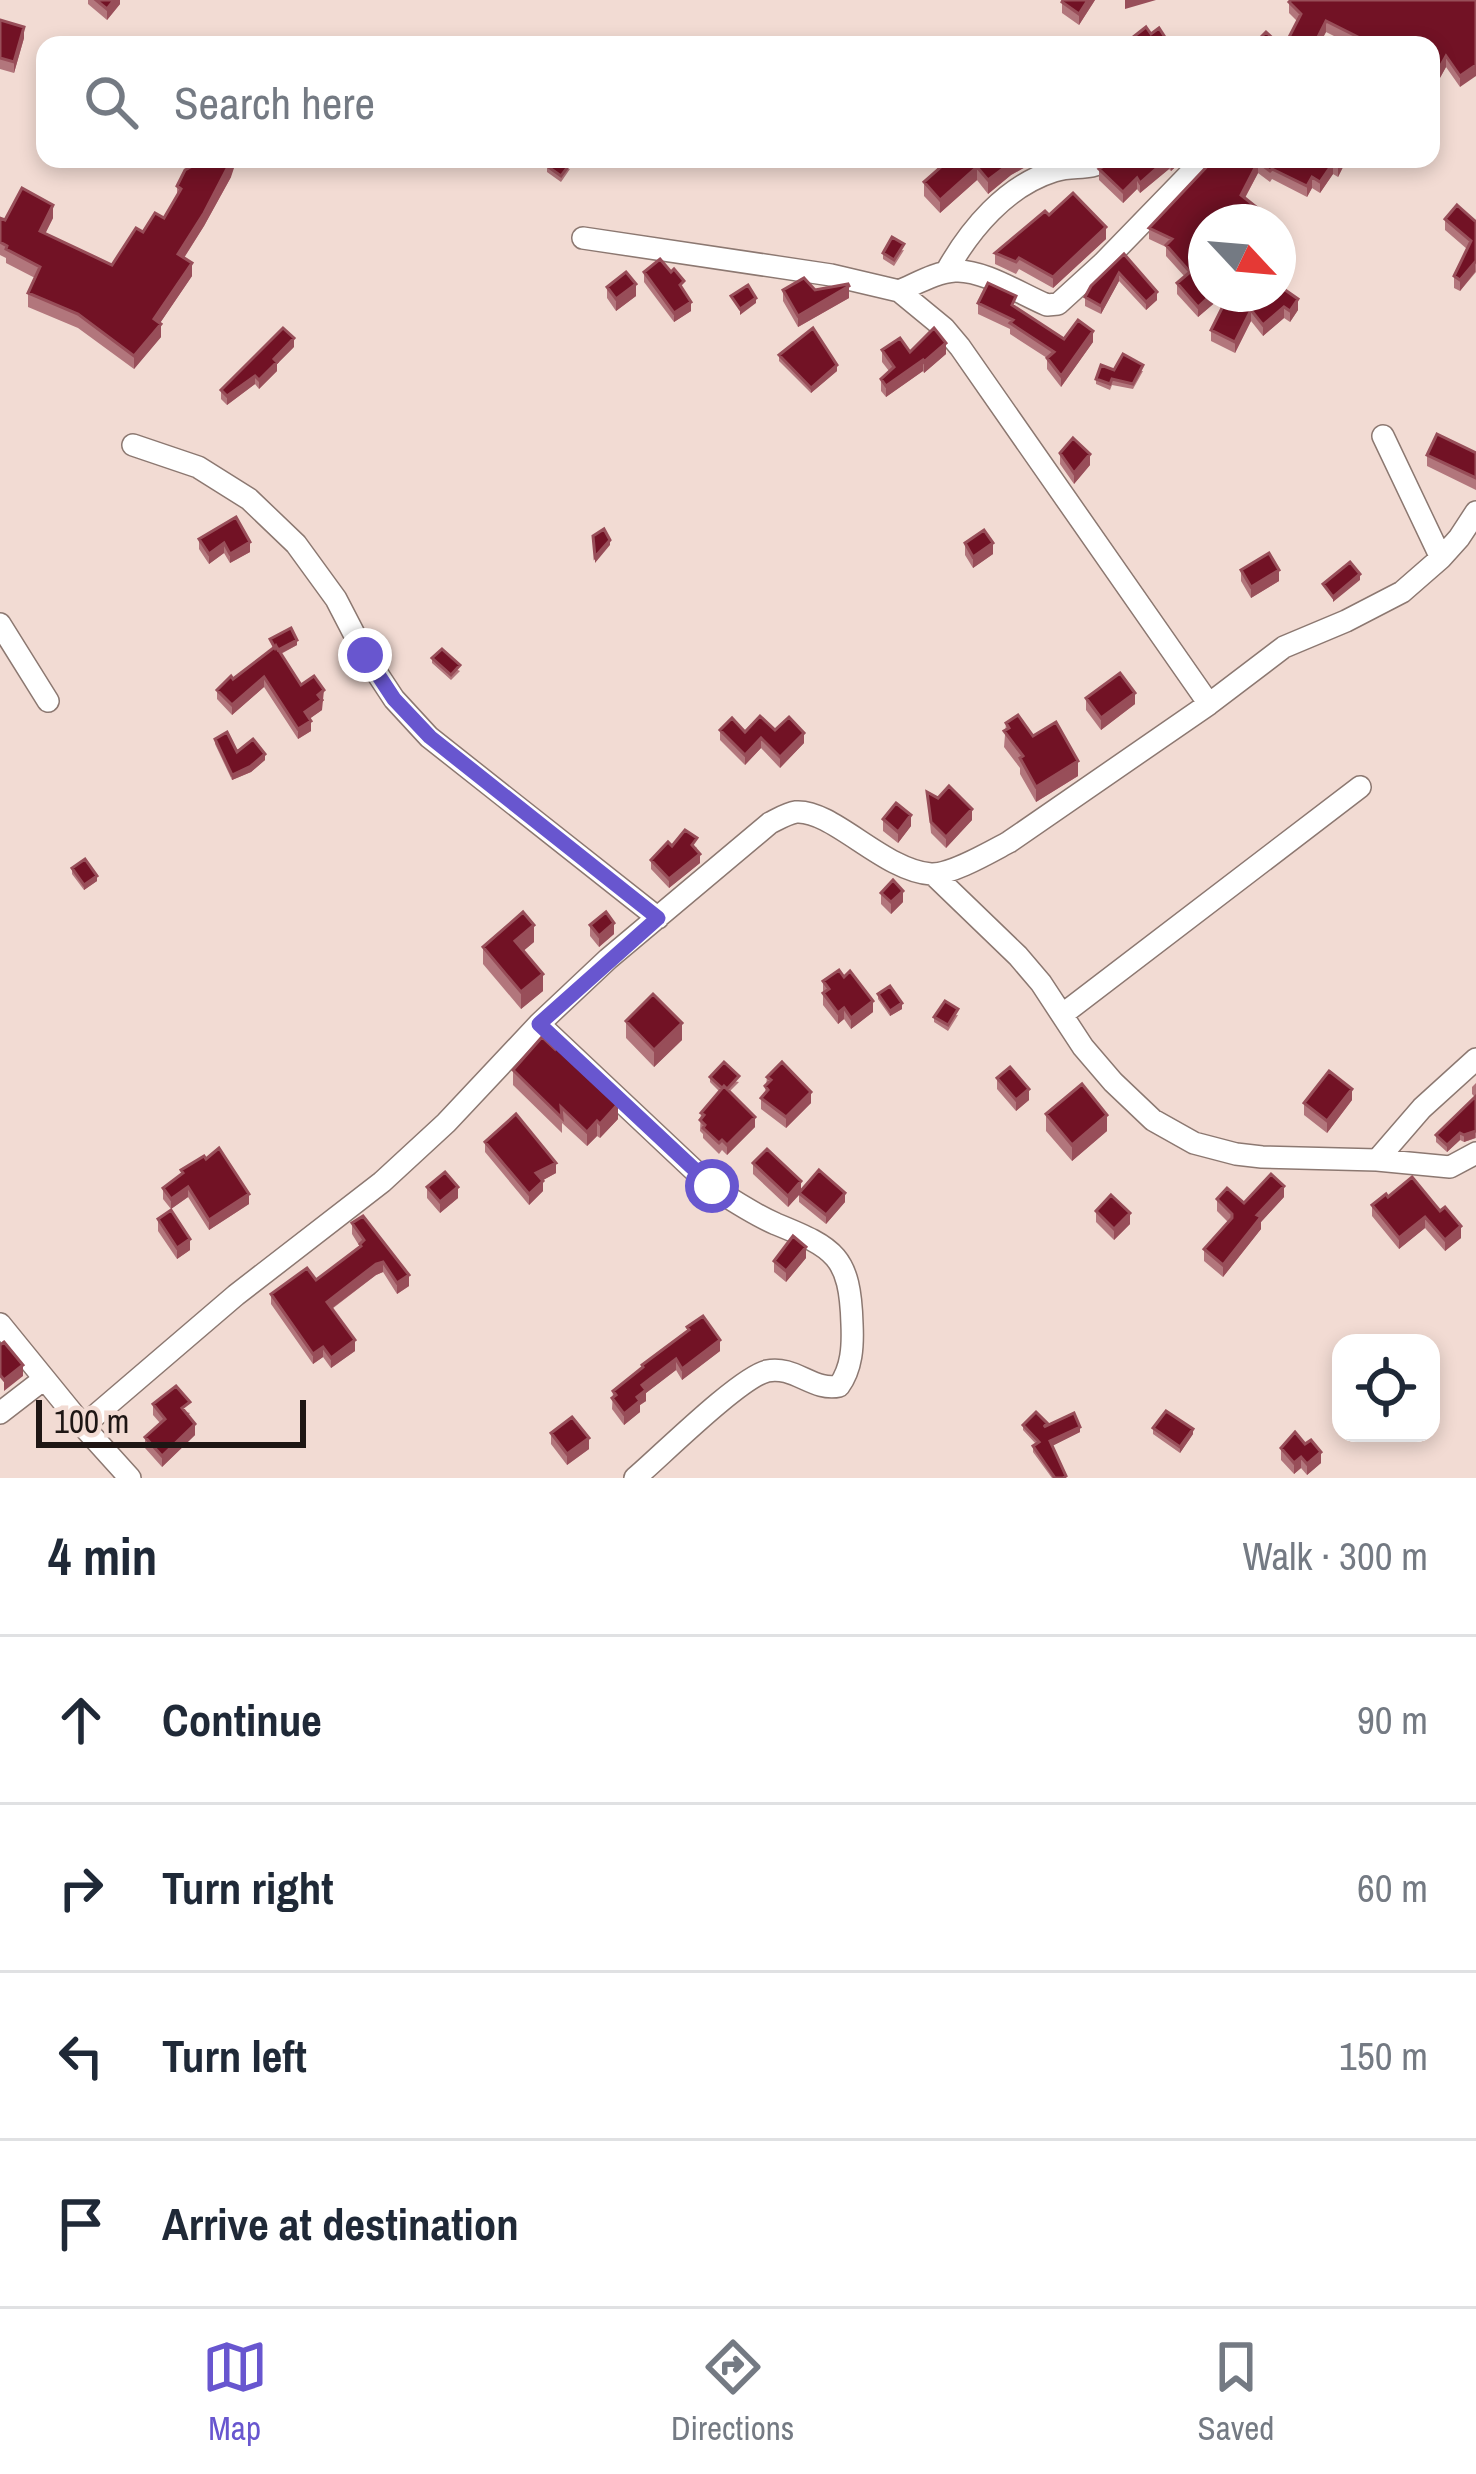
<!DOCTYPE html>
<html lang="en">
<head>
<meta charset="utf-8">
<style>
  :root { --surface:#fff; --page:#f6f6f7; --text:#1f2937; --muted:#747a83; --line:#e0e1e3; --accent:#6856cf }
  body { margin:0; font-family:"Archivo Narrow",sans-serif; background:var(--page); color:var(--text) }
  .controls { position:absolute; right:36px; bottom:36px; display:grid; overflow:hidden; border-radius:24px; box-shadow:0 6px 18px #0003 }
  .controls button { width:108px; height:108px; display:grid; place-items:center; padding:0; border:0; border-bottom:3px solid var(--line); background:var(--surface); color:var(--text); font:60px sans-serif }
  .compass { position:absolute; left:1188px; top:204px; width:108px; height:108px; border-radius:50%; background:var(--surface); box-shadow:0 6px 18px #0003; rotate:116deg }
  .scale { position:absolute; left:36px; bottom:30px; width:270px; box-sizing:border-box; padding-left:12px; border:6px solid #1e1614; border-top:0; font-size:33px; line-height:42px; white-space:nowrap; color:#1e1614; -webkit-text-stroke:9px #f2dbd3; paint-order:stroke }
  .stop { position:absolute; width:36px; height:36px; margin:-27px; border:9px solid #6856cf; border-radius:50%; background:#fff }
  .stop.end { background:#6856cf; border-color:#fff; box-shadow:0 3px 12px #0008 }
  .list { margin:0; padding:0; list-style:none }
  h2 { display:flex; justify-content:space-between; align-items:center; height:156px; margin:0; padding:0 48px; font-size:51px }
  h2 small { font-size:39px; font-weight:400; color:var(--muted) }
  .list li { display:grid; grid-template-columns:78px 1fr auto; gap:36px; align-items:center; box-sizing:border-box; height:168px; padding:0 48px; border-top:3px solid var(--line) }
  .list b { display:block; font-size:45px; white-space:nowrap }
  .list em { font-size:39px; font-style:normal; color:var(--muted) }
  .icon { flex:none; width:66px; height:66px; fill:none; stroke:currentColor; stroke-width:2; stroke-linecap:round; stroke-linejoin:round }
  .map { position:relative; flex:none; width:1476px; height:1478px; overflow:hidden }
  .search { position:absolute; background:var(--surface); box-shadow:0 6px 18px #0003; left:36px; right:36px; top:36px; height:132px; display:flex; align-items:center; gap:30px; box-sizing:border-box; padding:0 42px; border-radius:24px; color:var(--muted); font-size:45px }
  .sheet { height:828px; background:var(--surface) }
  nav { display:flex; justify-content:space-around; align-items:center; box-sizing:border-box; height:168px; border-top:3px solid var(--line); background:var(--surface); font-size:33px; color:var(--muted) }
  nav a { display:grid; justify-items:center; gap:6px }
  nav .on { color:var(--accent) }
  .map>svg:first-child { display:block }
</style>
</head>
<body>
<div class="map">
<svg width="1476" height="1478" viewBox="0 0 1476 1478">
  <rect width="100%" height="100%" fill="#f2dbd3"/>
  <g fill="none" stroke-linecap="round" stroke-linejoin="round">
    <g stroke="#8c7871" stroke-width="24">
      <path id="minor" d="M583,238L831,275L899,291L944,328L960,347L1209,704
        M946,272C970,229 1006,186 1054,171C1075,164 1088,172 1108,159
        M899,291C916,284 936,272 955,271C982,269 1021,294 1047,305L1058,304L1103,263L1204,159
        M1383,436L1441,558
        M133,445L198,467L249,499L296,544L336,599L365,655L394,699L429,737L658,918
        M0,624L48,701
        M934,875L1018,956L1041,983L1083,1047L1113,1082L1153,1120L1194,1143L1236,1154L1262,1157L1377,1160L1450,1167L1476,1153
        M1063,1014L1360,787
        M539,1024L712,1187C732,1200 753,1214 776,1224C835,1248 850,1256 852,1324C853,1346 852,1368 839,1386C814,1392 794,1365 767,1371C739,1378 661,1456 635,1478
        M1377,1160L1422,1108L1476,1059
        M0,1324L83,1426L130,1478
        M0,1413L44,1379
        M83,1426L236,1295L382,1182L446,1123L539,1024L608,959L770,823C778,819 788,813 796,812C832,809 884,871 931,874C951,875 990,852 1009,842L1209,704L1284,647L1346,621L1402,592L1441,558L1459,538L1476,512"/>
    </g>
    <use href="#minor" stroke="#fff" stroke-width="21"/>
  </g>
  <path fill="#b2767c" d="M88,0H120V4L107,20L88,4Z
    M1095,0L1079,25L1062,13V2Z
    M1476,0L1460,87L1446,67L1431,94V45H1352L1326,32L1319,45H1285L1297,21L1289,13V2Z
    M0,20L24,38L14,73L0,69Z
    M950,159H1036V161L1011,175L988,194L977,180L940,213L924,196V182Z
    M1116,159H1184L1171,171L1169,169L1140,193L1137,189L1123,203L1099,180V169Z
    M1214,159H1347L1338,177L1333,174L1320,193L1312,188L1307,197L1272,179L1270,182L1258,173L1245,198L1206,294H1225L1198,317L1177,294V283L1185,277L1166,256V247L1149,239V228Z
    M547,166L570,169L561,182L547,172Z
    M231,177L204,226L184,258L192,276L160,323L161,337L134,369L78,328L28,307V293L35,278L6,263V258L0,255V218L5,220L53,218L45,234L112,265L143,232L164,218L177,195V186Z
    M1049,215L1106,239L1053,288L1019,269L1016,274L995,264V253Z
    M1445,219L1476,222V272L1460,291L1454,288V276L1467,249L1445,230Z
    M904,250L894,266L883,259V253Z
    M1124,254L1157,300L1146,310L1119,281L1101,314L1085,306V297Z
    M644,272L684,291L691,311L674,322L644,282Z
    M607,287L636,296L616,311L607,298Z
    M783,290H815L849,298L798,327L783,301Z
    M1229,294L1298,310L1290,322L1284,318L1263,336L1251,321L1235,353L1211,341V330Z
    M978,303L1016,307L1064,339L1093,342L1061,387L1047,369V358L1010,334V329L978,314Z
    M294,347L277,364V371L259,389L255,384L227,405L221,399V390Z
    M882,350L910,352L946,354L924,373L923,371L886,397L881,391V379L889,371L882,362Z
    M779,355L837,371L811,393L779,361Z
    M1114,370L1143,371L1133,389L1112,385L1110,390L1096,384V379Z
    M1060,453L1090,465L1074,484L1060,464Z
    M1476,453V490L1427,466V455Z
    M236,517L250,552L230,563L224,553L209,564L199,549V539Z
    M965,543L993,554L973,568L965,555Z
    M1241,570L1279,581L1251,598L1241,581Z
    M270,639L297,645L281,654L301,685L324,700L322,702V710L309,719L311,731L298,739L264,687L232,715L217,699V690L273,649Z
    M432,658L460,671L451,680L432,663Z
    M1086,698L1135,704L1101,730L1086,710Z
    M1006,723L1033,736L1078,776L1036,802L1020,774V768L1004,747Z
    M720,730L745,732L804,743L780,768L761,748L745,765L720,740Z
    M215,739L237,752L265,760L251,772L232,780L215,744Z
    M927,792L972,820L946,848L931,833Z
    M883,819L911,826L898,843L883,831Z
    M697,847L695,849L700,863L669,888L651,869V860Z
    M72,868L97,881L84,890L72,874Z
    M881,893L903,902L891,914L881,904Z
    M590,925L614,934L599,947L590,936Z
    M534,942L523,951L543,991L521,1009L483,964V947Z
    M823,981L873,1012L851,1029L844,1019L838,1024L823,1005Z
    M878,994L902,1009L890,1016L878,999Z
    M958,1015L948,1031L934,1022V1017Z
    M626,1021L682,1040L654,1067L626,1038Z
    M513,1070L618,1119L600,1138L597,1136L587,1146L562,1123V1133L513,1085Z
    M710,1077L739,1082L729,1092L755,1127L727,1155L722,1150L719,1154L703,1138V1134L700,1131L701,1113L719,1091L710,1082Z
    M767,1077L811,1103L786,1128L761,1109V1098L765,1094Z
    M997,1078L1029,1100L1016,1111L997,1089Z
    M1476,1083V1138L1464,1142L1460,1140L1447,1152L1436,1142V1135L1475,1097L1472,1094V1087Z
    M1352,1100L1327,1133L1304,1115V1103Z
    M1046,1114L1107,1131L1072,1161L1046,1131Z
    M485,1142L556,1173L543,1180V1191L529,1205L485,1152Z
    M753,1163L801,1191L845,1202L826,1224L799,1202V1194L788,1207L753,1174Z
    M181,1170L249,1204L209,1230L188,1197L171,1209L163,1199V1188L181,1174Z
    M427,1187L458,1198L440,1213L427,1198Z
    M1284,1197L1261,1222V1229L1223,1277L1204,1261V1249L1228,1222L1217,1211V1199L1244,1203Z
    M1388,1197L1461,1238L1445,1251L1425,1228L1399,1249L1372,1216V1205Z
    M1096,1211L1130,1224L1114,1240L1096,1222Z
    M158,1219L190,1250L177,1259L158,1231Z
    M352,1223L409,1286L397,1294L383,1272L376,1275L332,1309L355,1351L331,1368L323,1357L313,1364L271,1304V1294L316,1280L360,1247L352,1234Z
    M806,1258L786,1282L774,1272V1261Z
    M687,1327L720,1351L682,1380L676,1370L646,1393V1401L640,1405V1412L624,1425L612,1409L613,1391L642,1368V1365L687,1332Z
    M153,1404L190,1413L188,1415L195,1435L162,1467L145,1448V1437L160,1423L153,1415Z
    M1023,1425L1047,1426L1080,1432L1052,1446L1066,1478H1052L1033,1452V1446L1036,1444L1023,1430Z
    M1153,1428L1193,1434L1180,1453L1153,1434Z
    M551,1433L589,1449L567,1465L551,1444Z
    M1305,1444L1321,1463L1307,1475L1301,1468L1294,1474L1281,1460V1448Z"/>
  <path fill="#984e59" d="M114,0H120V4L107,20V9Z
    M1088,0H1095L1079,25V14Z
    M1125,0H1156L1125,9Z
    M1326,21V32L1319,45H1314Z
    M24,27V38L14,73V62Z
    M1446,56V67L1431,94V83Z
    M1476,65V76L1460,87V76Z
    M232,159H237L231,177L204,226L178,267V254Z
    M1016,159H1036V161L1011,175L988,194V180Z
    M1169,159V169L1140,193V183Z
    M1173,159H1184L1171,171V161Z
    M1341,159H1347L1338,177V166Z
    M1258,162V173L1241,205V195Z
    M1333,163V174L1320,193V182Z
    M977,167V180L940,213V200Z
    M1312,177V188L1307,197V186Z
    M1137,178V189L1123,203V192Z
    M53,205V218L40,244V231Z
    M1106,227V239L1053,288V277Z
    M1475,260V272L1460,291V280Z
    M192,263V276L154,332V319Z
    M1119,273V281L1101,314V306Z
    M636,284V296L616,311V299Z
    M849,286V298L798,327V316Z
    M1157,292V300L1146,310V302Z
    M1212,294H1225L1198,317V307Z
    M756,298V303L740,315V309Z
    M1298,299V310L1290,322V311Z
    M691,302V311L674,322V313Z
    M1284,307V318L1263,336V325Z
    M1251,310V321L1235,353V342Z
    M161,324V337L134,369V356Z
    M1093,331V342L1061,387V376Z
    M294,338V347L277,364V371L259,389V380L274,359Z
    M946,343V354L924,373V362Z
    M923,360V371L886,397V386Z
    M837,365V371L811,393V388Z
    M255,376V384L227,405V396Z
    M1090,454V465L1074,484V473Z
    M610,540V545L595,563V557Z
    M250,542V552L230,563V554Z
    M224,543V553L209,564V554Z
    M993,543V554L973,568V557Z
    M1279,570V581L1251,598V587Z
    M1360,574V580L1333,602V597Z
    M297,640V645L276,656V651Z
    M264,677V687L232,715V705Z
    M324,690L322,710L305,722V712L318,695Z
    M1135,693V704L1101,730V718Z
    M311,721V731L298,739V729Z
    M804,733V743L780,768V757Z
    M761,738V748L745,765V755Z
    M265,754V760L251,772L232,780V775Z
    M1078,761V776L1036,802V787Z
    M972,809V820L946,848V837Z
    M911,815V826L898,843V832Z
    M700,854V863L669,888V879Z
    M97,876V881L84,890V885Z
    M903,891V902L891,914V902Z
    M614,923V934L599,947V936Z
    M534,925V942L515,958V941Z
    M543,974V991L521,1009V992Z
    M873,1001V1012L851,1029V1018Z
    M902,1003V1009L890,1016V1011Z
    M844,1008V1019L838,1024V1013Z
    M682,1023V1040L654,1067V1050Z
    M1029,1089V1100L1016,1111V1100Z
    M1352,1089V1100L1327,1133V1121Z
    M811,1092V1103L786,1128V1117Z
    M618,1104V1119L600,1138V1124Z
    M1107,1115V1131L1072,1161V1145Z
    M755,1117V1127L727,1155V1145Z
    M597,1121V1136L587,1146V1132Z
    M1475,1131V1138L1464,1142V1135Z
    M1460,1133V1140L1447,1152V1145Z
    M556,1163V1173L536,1184V1173Z
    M543,1181V1191L529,1205V1194Z
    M801,1181V1193L788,1207V1196Z
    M1284,1186V1197L1261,1222V1229L1223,1277V1265L1257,1215Z
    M188,1187V1197L171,1209V1199Z
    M458,1187V1198L440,1213V1202Z
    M845,1193V1202L826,1224V1215Z
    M249,1194V1204L209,1230V1220Z
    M1130,1213V1224L1114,1240V1229Z
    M1425,1217V1228L1399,1249V1238Z
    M1461,1226V1238L1445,1251V1240Z
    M190,1239V1250L177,1259V1248Z
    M806,1247V1258L786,1282V1271Z
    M383,1262V1272L376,1275L327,1312V1302L376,1264Z
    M409,1275V1286L397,1294V1283Z
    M355,1340V1351L331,1368V1358Z
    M720,1340V1351L682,1380V1369Z
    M323,1347V1357L313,1364V1354Z
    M676,1359V1370L646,1393V1401L640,1405V1412L624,1425V1414L637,1397L642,1385Z
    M23,1365V1376L4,1391V1380Z
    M195,1424V1435L162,1467V1456Z
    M1080,1427V1432L1050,1447V1441Z
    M1193,1429V1434L1180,1453V1447Z
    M589,1438V1449L567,1465V1454Z
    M1321,1452V1463L1307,1475V1464Z
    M1301,1457V1468L1294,1474V1463Z"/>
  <path fill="#721225" stroke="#984e59" stroke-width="3" d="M96,0H114L107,9Z
    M1063,0H1088L1079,14L1062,2Z
    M1291,0H1476V65L1460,76L1446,56L1431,83V45H1352L1360,38L1326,21L1314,45H1285L1301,14L1289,2Z
    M0,20L24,27L14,62L0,58Z
    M1146,27L1151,34L1159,28L1170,45H1123Z
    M1266,32L1280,45H1253Z
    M200,159H232L204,213L178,254L192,263L154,319L161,324L134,356L78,314L28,293L40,267L6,249L7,246L0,242V218L5,220L22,188L53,205L40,231L112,265L136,228L143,232L155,213L164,218L181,189L177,186L185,170L198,163Z
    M552,159H563L570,164L561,176L547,166Z
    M950,159H1016L988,180L977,167L940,200L924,182Z
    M1116,159H1167L1140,183L1137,178L1123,192L1099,169Z
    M1214,159H1341L1338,166L1333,163L1320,182L1312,177L1307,186L1272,169L1270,171L1258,162L1241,195L1275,222H1206V294H1212L1198,307L1177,283L1190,272L1166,245L1172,239L1149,228Z
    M1073,193L1106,227L1053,277L1019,258L1016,262L995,253L1045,211L1049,215Z
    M1457,205L1476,222V261L1460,280L1454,276L1471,241L1445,219Z
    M892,237L904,244L894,260L883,253Z
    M1124,254L1157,292L1146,302L1119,273L1101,306L1085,297L1091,286Z
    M660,259L671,272L674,269L684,281L680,285L691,302L674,313L644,272Z
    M626,272L636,284L616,299L607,287Z
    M804,278L815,290L848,284L849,286L798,316L783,290Z
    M988,283L1016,296L1012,305L1064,339L1078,320L1093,331L1061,376L1047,358L1054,352L1010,323L1013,320L978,303Z
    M748,285L756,298L740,309L731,296Z
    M1278,285L1298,299L1290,311L1284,307L1263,325L1251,310L1235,342L1211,330L1229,294H1278Z
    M283,328L294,338L274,359L277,362L259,380L255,376L227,396L221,390Z
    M813,328L837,365L811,388L779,355Z
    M934,328L946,343L924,362L923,360L886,386L881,379L894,367L882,350L900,338L910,352Z
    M1123,354L1143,365L1133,384L1112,379L1110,384L1096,379L1101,365L1114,370Z
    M1437,434L1476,453V478L1427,455Z
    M1073,438L1090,454L1074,473L1060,453Z
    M236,517L250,542L230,554L224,543L209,554L199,539Z
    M604,529L610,540L595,557L593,536Z
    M984,530L993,543L973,557L965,543Z
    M1269,553L1279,570L1251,587L1241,570Z
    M1350,562L1360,574L1333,597L1323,584Z
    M291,628L297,640L278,650L276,646L275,648L270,639Z
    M276,646L301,685L314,676L324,690L318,695L322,700L305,712L311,721L298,729L264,677L232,705L217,690L231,676L233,679Z
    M442,649L460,665L451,675L432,658Z
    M1120,673L1135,693L1101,718L1086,698Z
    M1018,715L1033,736L1056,722L1078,761L1036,787L1020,758L1023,756L1004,731L1009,728L1006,723Z
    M760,716L775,730L789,717L804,733L780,757L761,738L745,755L720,730L732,718L745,732Z
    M227,732L237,752L253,739L265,754L251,766L232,775L215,739Z
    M949,786L972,809L946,837L931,822L927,792L938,798Z
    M896,803L911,815L898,832L883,819Z
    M685,830L697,838L692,845L700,854L669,879L651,860L668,842L672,846Z
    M85,859L97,876L84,885L72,868Z
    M893,880L903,891L891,902L881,893Z
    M523,912L534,925L515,941L543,974L521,992L483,947Z
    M606,912L614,923L599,936L590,925Z
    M839,970L844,977L850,971L873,1001L851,1018L844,1008L838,1013L823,993L829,989L823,981Z
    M890,986L902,1003L890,1011L878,994Z
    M653,994L682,1023L654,1050L626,1021Z
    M945,1001L958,1009L948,1025L934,1017Z
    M542,1037L555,1049L556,1047L618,1104L600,1124L597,1121L587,1132L561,1107L562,1118L513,1070Z
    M724,1062L739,1076L727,1089L724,1086L722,1088L710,1077Z
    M782,1062L811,1092L786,1117L761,1098L768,1090L765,1086L771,1080L767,1077Z
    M1010,1067L1029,1089L1016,1100L997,1078Z
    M1329,1071L1352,1089L1327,1121L1304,1103Z
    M1082,1084L1107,1115L1072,1145L1046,1114Z
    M724,1086L755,1117L727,1145L722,1140L719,1143L703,1128L705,1125L700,1120L704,1115L701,1113Z
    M1476,1096V1131L1464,1135L1460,1133L1447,1145L1436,1135Z
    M516,1114L556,1163L536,1173L543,1181L529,1194L485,1142Z
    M219,1148L249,1194L209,1220L188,1187L171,1199L163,1188L183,1173L181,1170L204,1156L206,1159Z
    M767,1149L801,1181L788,1196L753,1163Z
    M819,1170L845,1193L826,1215L799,1193Z
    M445,1172L458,1187L440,1202L427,1187Z
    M1271,1174L1284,1186L1257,1215L1261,1217L1223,1265L1204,1249L1232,1218V1214L1217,1199L1227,1188L1244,1203Z
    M1412,1177L1440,1211L1445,1207L1461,1226L1445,1240L1425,1217L1399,1238L1372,1205L1386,1194L1388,1197Z
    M1111,1195L1130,1213L1114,1229L1096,1211Z
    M171,1210L190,1239L177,1248L158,1219Z
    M363,1216L409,1275L397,1283L383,1262L376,1264L327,1302L355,1340L331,1358L323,1347L313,1354L271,1294L307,1268L316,1280L361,1246L360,1244L364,1240L352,1223Z
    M793,1236L806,1247L786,1271L774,1261Z
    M703,1316L720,1340L682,1369L676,1359L642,1385L646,1390L637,1397L640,1401L624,1414L612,1398L616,1395L613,1391L643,1367L642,1365L689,1330L687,1327Z
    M4,1342L23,1365L4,1380L0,1375V1345Z
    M176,1386L190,1402L182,1408L195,1424L162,1456L145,1437L165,1419L153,1404Z
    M1166,1411L1193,1429L1180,1447L1153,1428Z
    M1036,1412L1047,1423L1044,1427L1074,1413L1080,1427L1050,1441L1066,1476L1063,1478H1055L1033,1446L1039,1442L1023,1425Z
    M572,1417L589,1438L567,1454L551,1433Z
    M1295,1432L1305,1444L1311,1440L1321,1452L1307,1464L1301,1457L1294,1463L1281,1448Z"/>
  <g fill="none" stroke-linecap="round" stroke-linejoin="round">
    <path stroke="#6856cf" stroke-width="15" d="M365,655L394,699L430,737L658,918L539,1024L712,1186"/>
  </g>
</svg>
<div class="controls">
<button><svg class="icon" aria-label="locate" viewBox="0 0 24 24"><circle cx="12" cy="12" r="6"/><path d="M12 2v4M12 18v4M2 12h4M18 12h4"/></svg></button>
</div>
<svg class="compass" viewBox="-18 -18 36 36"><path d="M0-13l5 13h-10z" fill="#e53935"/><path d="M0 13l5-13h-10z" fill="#747a83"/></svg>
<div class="scale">100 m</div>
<div class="stop" style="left:712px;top:1186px"></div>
<div class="stop end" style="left:365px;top:655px"></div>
<div class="search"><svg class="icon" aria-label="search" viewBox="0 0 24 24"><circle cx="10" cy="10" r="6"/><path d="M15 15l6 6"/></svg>Search here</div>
</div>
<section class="sheet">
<h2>4 min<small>Walk · 300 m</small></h2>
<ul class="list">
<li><svg class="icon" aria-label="ahead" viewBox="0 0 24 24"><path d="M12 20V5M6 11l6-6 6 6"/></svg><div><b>Continue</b></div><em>90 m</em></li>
<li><svg class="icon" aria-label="right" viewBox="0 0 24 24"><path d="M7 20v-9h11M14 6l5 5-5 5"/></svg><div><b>Turn right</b></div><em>60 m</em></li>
<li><svg class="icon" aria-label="left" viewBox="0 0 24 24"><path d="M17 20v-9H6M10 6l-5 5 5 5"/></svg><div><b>Turn left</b></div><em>150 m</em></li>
<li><svg class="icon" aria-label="arrive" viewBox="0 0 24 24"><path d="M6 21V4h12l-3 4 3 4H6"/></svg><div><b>Arrive at destination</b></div></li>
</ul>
</section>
<nav>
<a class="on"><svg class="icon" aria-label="map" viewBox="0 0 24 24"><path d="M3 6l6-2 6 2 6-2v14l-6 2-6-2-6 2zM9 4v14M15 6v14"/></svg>Map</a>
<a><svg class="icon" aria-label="directions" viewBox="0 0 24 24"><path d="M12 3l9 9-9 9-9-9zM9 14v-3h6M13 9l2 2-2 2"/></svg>Directions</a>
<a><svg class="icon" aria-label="saved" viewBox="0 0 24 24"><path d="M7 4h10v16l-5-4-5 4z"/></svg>Saved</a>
</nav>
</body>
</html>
